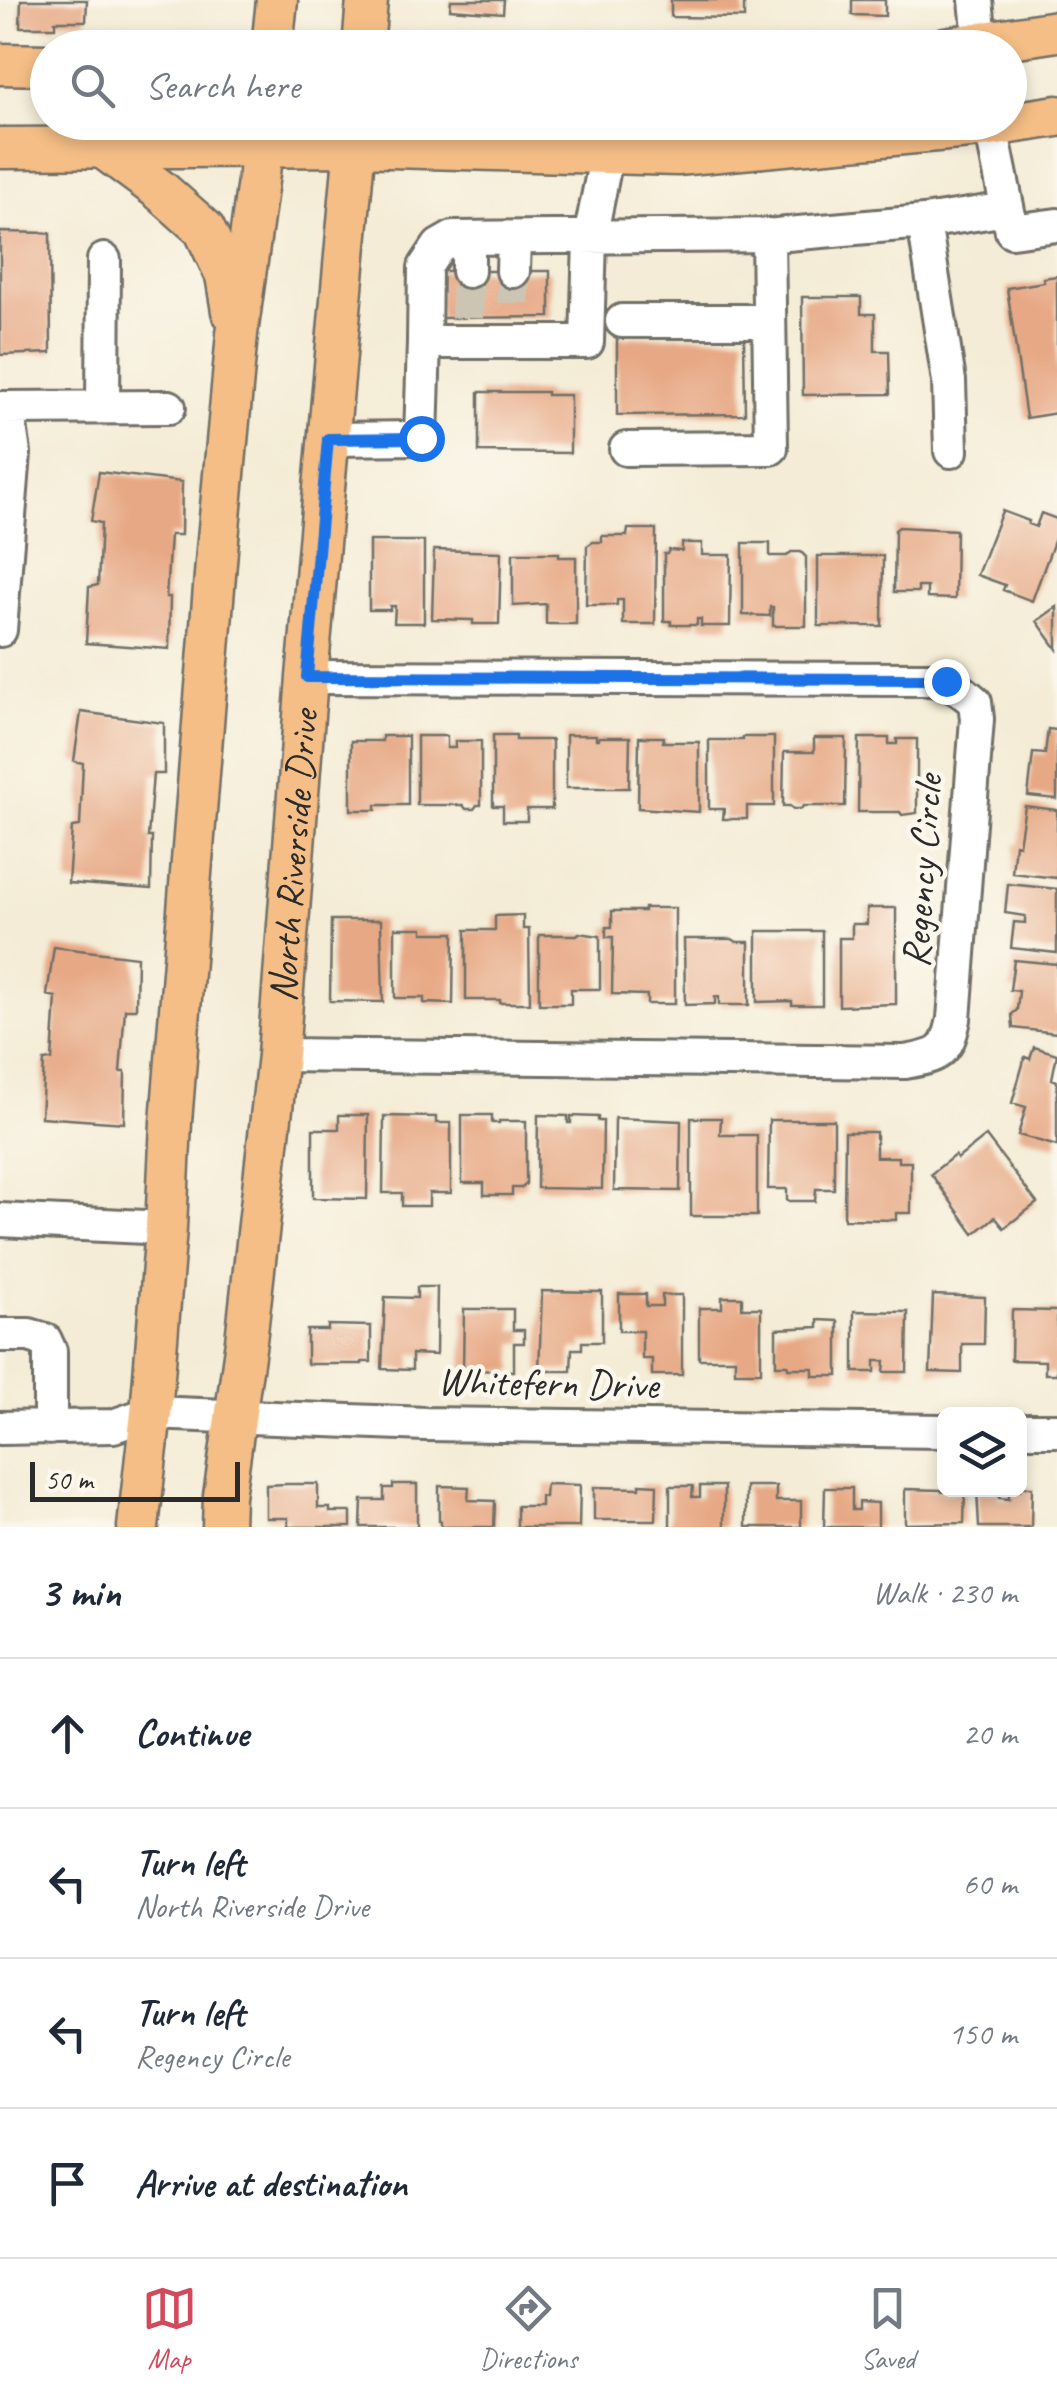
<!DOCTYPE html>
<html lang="en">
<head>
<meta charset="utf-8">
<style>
  :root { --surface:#fff; --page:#f6f6f7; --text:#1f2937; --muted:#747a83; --line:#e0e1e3; --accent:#d1495b }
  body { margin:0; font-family:Caveat,sans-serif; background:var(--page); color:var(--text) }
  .controls { position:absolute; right:30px; bottom:30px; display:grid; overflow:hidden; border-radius:15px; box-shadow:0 5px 15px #0003 }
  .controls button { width:90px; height:90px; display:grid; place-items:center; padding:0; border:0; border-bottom:2px solid var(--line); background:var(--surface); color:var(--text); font:50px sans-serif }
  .scale { position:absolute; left:30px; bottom:25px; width:210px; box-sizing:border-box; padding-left:10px; border:5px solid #2b2b2b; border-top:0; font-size:28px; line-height:35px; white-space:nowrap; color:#2b2b2b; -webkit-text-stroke:8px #fbf7ec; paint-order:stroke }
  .stop { position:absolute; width:30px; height:30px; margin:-22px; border:8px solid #1a73e8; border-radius:50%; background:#fff }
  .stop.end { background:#1a73e8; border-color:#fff; box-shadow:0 2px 10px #0008 }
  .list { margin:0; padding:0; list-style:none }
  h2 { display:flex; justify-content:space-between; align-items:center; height:130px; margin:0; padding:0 40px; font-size:42px }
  h2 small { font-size:32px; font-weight:400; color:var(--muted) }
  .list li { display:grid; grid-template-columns:65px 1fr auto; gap:30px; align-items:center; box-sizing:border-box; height:150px; padding:0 40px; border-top:2px solid var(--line) }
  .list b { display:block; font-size:38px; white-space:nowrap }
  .list p { margin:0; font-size:32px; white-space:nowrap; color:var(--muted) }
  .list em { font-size:32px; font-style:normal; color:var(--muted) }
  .icon { flex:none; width:55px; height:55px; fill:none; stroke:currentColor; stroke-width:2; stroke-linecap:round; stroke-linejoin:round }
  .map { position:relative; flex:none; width:1057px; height:1527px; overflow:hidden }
  .search { position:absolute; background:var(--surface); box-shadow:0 5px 15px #0003; left:30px; right:30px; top:30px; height:110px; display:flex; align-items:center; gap:25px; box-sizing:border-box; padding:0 35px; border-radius:55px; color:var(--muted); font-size:38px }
  .sheet { height:730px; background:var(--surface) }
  nav { display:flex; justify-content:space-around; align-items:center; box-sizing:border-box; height:140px; border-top:2px solid var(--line); background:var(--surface); font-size:28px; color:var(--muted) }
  nav a { display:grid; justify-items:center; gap:5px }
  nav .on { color:var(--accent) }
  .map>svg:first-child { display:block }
</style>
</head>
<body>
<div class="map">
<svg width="1057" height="1527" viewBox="0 0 1057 1527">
  <rect width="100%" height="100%" fill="#fbf7ec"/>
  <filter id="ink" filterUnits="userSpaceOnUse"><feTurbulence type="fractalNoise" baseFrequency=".01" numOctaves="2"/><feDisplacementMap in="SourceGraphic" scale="20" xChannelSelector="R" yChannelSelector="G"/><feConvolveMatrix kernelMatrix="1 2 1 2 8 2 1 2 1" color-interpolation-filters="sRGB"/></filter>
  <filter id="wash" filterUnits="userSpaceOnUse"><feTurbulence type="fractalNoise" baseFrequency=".0048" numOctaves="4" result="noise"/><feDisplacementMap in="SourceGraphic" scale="40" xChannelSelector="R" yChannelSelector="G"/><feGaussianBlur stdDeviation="2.25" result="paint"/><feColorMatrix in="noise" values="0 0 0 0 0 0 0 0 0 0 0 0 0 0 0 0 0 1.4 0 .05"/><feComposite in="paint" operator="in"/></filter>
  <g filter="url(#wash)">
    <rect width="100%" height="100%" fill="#f4ecd6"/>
    <g id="blocks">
      <path fill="#e7a985" d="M21,0H87L86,21H55V27H20Z
        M451,0H504L503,13L450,9Z
        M671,0H744V18L671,17Z
        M852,0H885V16L852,15Z
        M0,232L50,233L51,353L0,355Z
        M439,271H550V317L439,318Z
        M1057,276V413L1026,418L1007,288L1044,282L1043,278Z
        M802,297H861V314H875V351H889L890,394L803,395Z
        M744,336L745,414L617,415V337Z
        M479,392H547V395H570V453L479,452Z
        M99,472L182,482L181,535H170L166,597H170L169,649L86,643L89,587L98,585L101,523L91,521Z
        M1002,511L1029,521L1028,524L1036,527L1041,513L1057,519L1056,536L1032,601L1003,590L1005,585L977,575Z
        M899,527L956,530L955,599L927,598V587H918V592H894L895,530Z
        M628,529H656L655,624H623V600H617V605H586L587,546L593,542H602V536H627Z
        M369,541H424V623H394L395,606H390V610H369Z
        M682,543H702V555H731L730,626H701V619H697V625H671V621H664V554H667L669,550L682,551Z
        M743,543H770V556H787L791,552H801L806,557V626H773V607H770V616L743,615Z
        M434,550L501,552L499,624H473V620L432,619Z
        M513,553H559V557H576V624H546V604L513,606Z
        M818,556H883L882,626H818Z
        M1057,607V649L1037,621Z
        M81,712L164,723V774H153L148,837H152L151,889L68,883L72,827L80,826L83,763L74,761Z
        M1048,729L1057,730V799L1028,796L1033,753L1045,754Z
        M493,735H516V740H552V809H527V821H503V806H493Z
        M566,735H596V739H599V737H630L629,788H566Z
        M382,736H408V805H376V810H351V741H382Z
        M417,736H447V748H455V741H481V805H477L474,809H466L463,805H417Z
        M639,737H664L663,742H699V812L638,808Z
        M743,737H774V806H747V819H723L724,809H709V740H743Z
        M814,738H846L845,806H803L801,809H793L790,806H783L784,752H814Z
        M859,738H889V744H897V739H917V813L902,815L900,812H858Z
        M1025,806L1057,810V878L1012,873L1015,844L1019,845Z
        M1008,884L1057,889V953L1011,948L1014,922L1025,923V916L1005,913Z
        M644,908H675V1004H647V995L612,994L613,937H606V927H612V911H644Z
        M867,908H896V1004L839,1006V938H852V924H867Z
        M523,915V929H529L530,1003H500V1000H466V930H495V916Z
        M331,920H381L383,1002L330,1001Z
        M395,928H423V933H454L453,1004L424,1003V998H395Z
        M757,931H822V1005H792V1001L757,1002Z
        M579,933L600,936V989H571V1004H539V935H577Z
        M684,939H732L737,942H749V1005H719V997H715V1004L685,1005Z
        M54,947L137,957L136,1009H125L120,1072H125L124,1123L41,1117L44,1061L52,1060L56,997L47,995Z
        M1014,960L1057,964V1033L1013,1028L1012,1014L1017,1010L1019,991L1010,990Z
        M1034,1047L1057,1054L1052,1079L1057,1081V1146L1018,1135L1026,1107L1012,1103L1025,1057L1030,1059Z
        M339,1115H368L367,1199L313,1198V1129H339Z
        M462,1115H492V1123H499V1121H526V1184L521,1188H512V1195H484V1183H462Z
        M538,1115L568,1116V1123H571V1116L598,1117V1121H603L602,1189L537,1188Z
        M384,1116L436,1117V1123H451V1193H429V1206H402V1193H383Z
        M615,1118L681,1121L680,1191L614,1190Z
        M691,1118H721L720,1135H757V1216H691Z
        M769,1120H834V1189H816L815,1201H787V1189H768Z
        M845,1132H876V1157H898V1162H911V1213H896V1220L844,1219Z
        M986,1136L1037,1203L1004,1228L995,1217L974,1234L931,1174L955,1155L957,1159Z
        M417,1287H437L436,1355L412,1354V1370L382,1369L385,1297L417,1298Z
        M542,1291L602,1292V1342H582V1349H572L571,1371H539Z
        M619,1294H646V1306H662V1295H682V1375H652V1359H642V1331H619Z
        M933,1295L985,1297L984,1344H962V1373L930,1372Z
        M722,1297H742V1308H761V1372H735V1359H699V1308H722Z
        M464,1309H513V1330H524V1343H514V1371L463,1370Z
        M1012,1310L1057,1311V1374H1045V1361L1011,1360Z
        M854,1311L908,1312L907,1372H884L885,1361H875V1372H854Z
        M818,1320L838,1321V1376H813V1368H788V1365H776V1329L818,1327Z
        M328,1325L371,1326V1362H362V1364H307V1330H328Z
        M287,1484H318V1508H330V1512H351V1527H288V1518H266V1485Z
        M393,1484H417V1527H361L362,1500H384V1488H393Z
        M546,1484L580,1485L579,1527H517V1506H541V1496L545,1497Z
        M640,1484L657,1485L656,1520H594V1487L640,1488Z
        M439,1486L469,1487L468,1500L495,1501L494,1527H441V1521H439Z
        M670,1486H693L692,1497H700V1486H724V1527H670Z
        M746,1486H776V1501H801V1527H746Z
        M1020,1487H1032L1031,1527H979L977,1490H1000L999,1498L1009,1499V1490H1020Z
        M825,1488H852V1510H859V1502L878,1503V1527H824Z
        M905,1489L942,1490V1492L965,1490L964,1523L905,1524Z"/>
    </g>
  </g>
  <g filter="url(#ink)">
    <use href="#blocks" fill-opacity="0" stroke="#716f67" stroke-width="2.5"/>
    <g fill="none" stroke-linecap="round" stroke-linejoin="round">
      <path stroke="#ccc5b4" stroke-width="32" stroke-dasharray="32 16" stroke-linecap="butt" d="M513,271V317
        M467,318L468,271"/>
      <g stroke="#716f67" stroke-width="38">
        <path id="minor" d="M976,0L981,48
          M990,122L1012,231L1057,225
          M924,222L949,381L951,451
          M468,271V238
          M513,271L514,238
          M622,321H769
          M424,342L425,267L439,246L453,238L776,235L924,222L1007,209
          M103,407L104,260
          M0,408L169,407
          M0,414L10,426L14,453L0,630
          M329,439L421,438L424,342H587L590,238L607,153
          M626,449L771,448L768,235
          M278,1055L905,1062C939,1056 947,1054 954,1019L977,719L975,702C960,689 950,682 931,679L307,677
          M0,1220L166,1228
          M0,1335H29L45,1340L50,1351V1428
          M0,1428L113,1426L151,1413L426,1424L944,1431
          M1020,1430H1057"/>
      </g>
      <g stroke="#716f67" stroke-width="45">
        <g id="major">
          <path d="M272,48L277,0"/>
          <path d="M363,48L367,0"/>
          <path d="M945,48L1057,31"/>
          <path d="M0,64L48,65"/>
          <path d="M0,148L355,146L677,155L991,126L1057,116"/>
          <path d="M103,148L160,190L204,229L226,275L232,311"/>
          <path d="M138,1527L151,1413L166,1228L171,1122L217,550L237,334L266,122"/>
          <path id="s1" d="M223,1527L224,1496L246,1341L278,1055L307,677L357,122"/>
        </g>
      </g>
      <use href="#minor" stroke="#fff" stroke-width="32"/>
      <use href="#major" stroke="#f5be86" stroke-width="40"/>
    </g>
  </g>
  <g fill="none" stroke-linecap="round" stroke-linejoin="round" filter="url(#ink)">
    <path stroke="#1a73e8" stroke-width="12" d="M421,438L328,439L307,677L931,679L946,681"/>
  </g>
  <g text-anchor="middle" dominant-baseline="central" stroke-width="9" stroke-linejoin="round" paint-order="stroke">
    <g font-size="40" fill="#2b2b2b" stroke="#fbf7ec">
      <text stroke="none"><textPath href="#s1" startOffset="675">North Riverside Drive</textPath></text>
      <text transform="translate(922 871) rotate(-86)">Regency Circle</text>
      <text transform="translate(548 1383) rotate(1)">Whitefern Drive</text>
    </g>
  </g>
</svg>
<div class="controls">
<button><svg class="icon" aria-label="layers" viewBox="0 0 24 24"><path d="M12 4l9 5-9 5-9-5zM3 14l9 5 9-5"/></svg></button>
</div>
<div class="scale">50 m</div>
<div class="stop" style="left:421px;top:438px"></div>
<div class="stop end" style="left:946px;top:681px"></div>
<div class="search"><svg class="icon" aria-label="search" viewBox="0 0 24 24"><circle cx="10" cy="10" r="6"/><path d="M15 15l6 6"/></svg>Search here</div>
</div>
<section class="sheet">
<h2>3 min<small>Walk · 230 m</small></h2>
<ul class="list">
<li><svg class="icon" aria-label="ahead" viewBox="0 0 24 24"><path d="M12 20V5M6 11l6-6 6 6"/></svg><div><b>Continue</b></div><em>20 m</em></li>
<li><svg class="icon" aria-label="left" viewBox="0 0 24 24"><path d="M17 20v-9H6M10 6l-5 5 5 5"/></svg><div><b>Turn left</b><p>North Riverside Drive</p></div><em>60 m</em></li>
<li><svg class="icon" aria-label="left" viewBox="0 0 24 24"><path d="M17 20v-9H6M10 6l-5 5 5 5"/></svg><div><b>Turn left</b><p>Regency Circle</p></div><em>150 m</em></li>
<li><svg class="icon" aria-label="arrive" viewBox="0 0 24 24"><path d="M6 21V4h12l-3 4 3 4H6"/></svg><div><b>Arrive at destination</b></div></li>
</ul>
</section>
<nav>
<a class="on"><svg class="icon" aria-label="map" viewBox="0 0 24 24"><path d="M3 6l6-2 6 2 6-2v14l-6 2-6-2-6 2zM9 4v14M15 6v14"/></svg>Map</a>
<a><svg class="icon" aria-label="directions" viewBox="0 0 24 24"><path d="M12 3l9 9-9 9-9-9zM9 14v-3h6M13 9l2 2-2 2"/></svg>Directions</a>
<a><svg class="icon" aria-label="saved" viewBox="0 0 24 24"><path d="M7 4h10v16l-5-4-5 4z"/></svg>Saved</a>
</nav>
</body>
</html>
